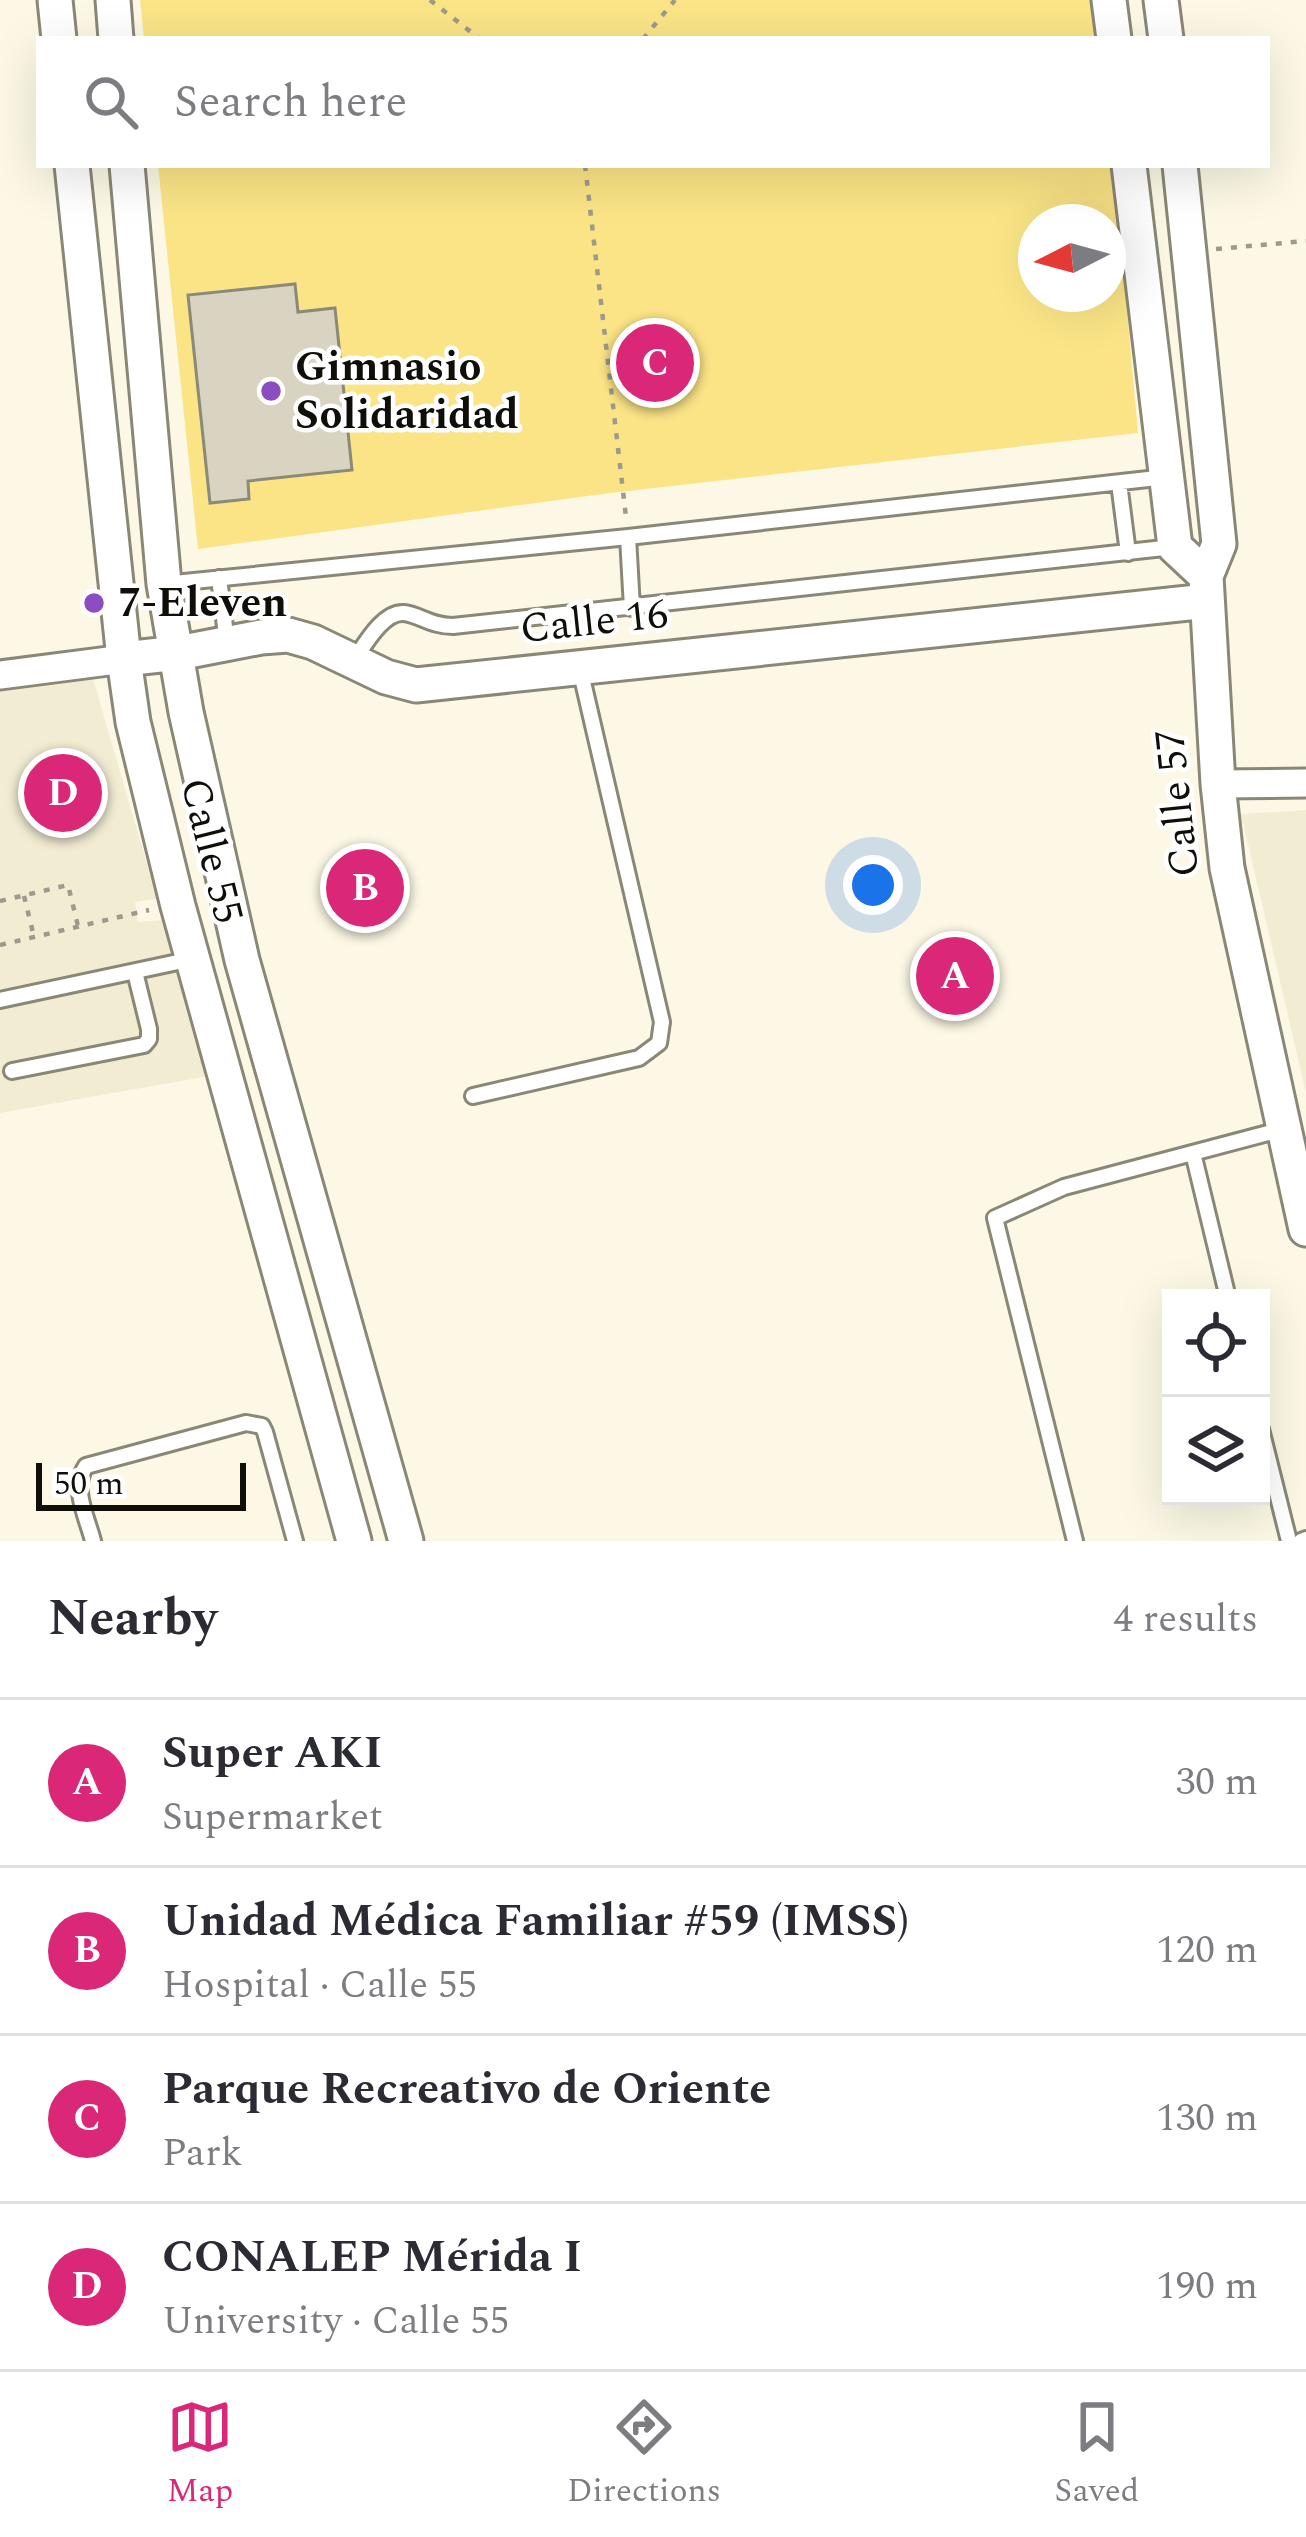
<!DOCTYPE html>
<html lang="en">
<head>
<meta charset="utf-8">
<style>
  :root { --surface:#fff; --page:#f7f7f7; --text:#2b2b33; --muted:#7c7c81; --line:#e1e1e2; --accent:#db2777 }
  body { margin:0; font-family:Spectral,serif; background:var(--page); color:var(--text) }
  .controls { position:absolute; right:36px; bottom:36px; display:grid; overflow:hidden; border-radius:0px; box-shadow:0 12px 48px #0002 }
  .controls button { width:108px; height:108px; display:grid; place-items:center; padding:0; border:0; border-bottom:3px solid var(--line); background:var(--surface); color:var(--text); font:60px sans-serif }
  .compass { position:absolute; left:1018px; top:204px; width:108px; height:108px; border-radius:50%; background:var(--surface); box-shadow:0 12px 48px #0002; rotate:264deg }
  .scale { position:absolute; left:36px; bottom:30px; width:210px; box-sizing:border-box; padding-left:12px; border:6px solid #100e08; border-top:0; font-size:33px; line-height:42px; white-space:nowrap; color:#100e08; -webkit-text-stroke:9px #fff; paint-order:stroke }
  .you { position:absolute; left:873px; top:885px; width:42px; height:42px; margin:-30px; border:9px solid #fff; border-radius:50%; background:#1a73e8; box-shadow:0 0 0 18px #1a73e833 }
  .badge { display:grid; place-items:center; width:78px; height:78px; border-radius:50%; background:var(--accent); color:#fff; font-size:39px; font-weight:700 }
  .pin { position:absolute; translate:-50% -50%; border:6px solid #fff; box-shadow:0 3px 12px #0006 }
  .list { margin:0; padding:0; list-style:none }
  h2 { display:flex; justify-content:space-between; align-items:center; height:156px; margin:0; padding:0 48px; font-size:51px }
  h2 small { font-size:39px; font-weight:400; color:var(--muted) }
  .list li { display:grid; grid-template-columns:78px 1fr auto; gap:36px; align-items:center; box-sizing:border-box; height:168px; padding:0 48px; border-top:3px solid var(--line) }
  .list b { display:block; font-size:45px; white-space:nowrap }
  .list p { margin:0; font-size:39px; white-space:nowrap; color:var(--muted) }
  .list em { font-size:39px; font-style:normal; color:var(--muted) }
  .icon { flex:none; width:66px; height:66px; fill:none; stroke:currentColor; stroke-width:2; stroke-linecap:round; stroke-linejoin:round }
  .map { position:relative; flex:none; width:1306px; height:1541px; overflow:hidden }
  .search { position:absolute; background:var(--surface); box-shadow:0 12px 48px #0002; left:36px; right:36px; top:36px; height:132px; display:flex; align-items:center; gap:30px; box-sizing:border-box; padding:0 42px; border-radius:0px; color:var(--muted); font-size:45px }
  .sheet { height:828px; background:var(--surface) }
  nav { display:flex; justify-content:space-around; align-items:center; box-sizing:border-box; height:168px; border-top:3px solid var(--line); background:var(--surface); font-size:33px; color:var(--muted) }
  nav a { display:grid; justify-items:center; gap:6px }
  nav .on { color:var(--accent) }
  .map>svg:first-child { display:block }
</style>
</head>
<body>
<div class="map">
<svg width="1306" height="1541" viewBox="0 0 1306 1541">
  <rect width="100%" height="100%" fill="#fcf8e5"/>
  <path fill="#f2ecd3" d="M92,675L157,899L135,902L138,922L162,920L209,1076L0,1113V688Z
    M1306,810V1093L1241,814Z"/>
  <path fill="#fae486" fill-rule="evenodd" d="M140,0H1099L1103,39H144Z
    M158,165H1114L1138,433L610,493L198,549ZM1036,222H1108V294H1036Z"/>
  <path fill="#d8d4c1" stroke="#8d8978" stroke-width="3" d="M295,284L298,312L335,308L352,470L248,481L249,499L210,503L188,295Z"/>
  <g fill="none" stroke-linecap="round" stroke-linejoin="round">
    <g stroke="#8b8776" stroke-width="20">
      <path id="service" d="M1119,483L1128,553
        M628,537L632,608
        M219,578L227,643
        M164,584L628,537L1166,477
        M354,660C364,646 383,611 404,613C420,615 431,626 453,626L1173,547
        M0,1000L192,959
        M12,1071L144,1045L149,1039V1029L135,972
        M473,1096L639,1058L659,1043L662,1022L580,669
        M1193,1153L1228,1298
        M1261,1429L1289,1541
        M93,1541C87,1517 71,1488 86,1466L246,1423L262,1426L265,1432L295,1541
        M1075,1541L995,1218L1064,1187L1283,1129
        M1301,1541L1306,1539"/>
    </g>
    <g stroke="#8b8776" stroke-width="33">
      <path id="minor" d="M0,675L124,659
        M1218,784L1306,783"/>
    </g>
    <g stroke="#8b8776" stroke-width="39">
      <path id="tertiary" d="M55,0L59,39
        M113,0L116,39
        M1109,0L1114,39
        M1161,0L1166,39
        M72,165L124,659L133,722L178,906L354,1541
        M127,165L164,584L186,712L242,960L406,1541
        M1129,165L1175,547L1206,576
        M1180,165L1219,544L1206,576L1218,784L1227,868L1306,1229
        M124,659L178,653L261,637L288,635L313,642L386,677L416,685L1207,601"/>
    </g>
    <path stroke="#9d9a8c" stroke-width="4.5" stroke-dasharray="6 9" stroke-linecap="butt" d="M430,0L480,39
      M643,39L675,0
      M585,165L626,517
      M1216,249L1306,241
      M24,896L34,937
      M0,901L68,885L78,926
      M0,945L149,910"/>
    <use href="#service" stroke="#fff" stroke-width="14"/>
    <use href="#minor" stroke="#fff" stroke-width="27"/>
    <use href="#tertiary" stroke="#fff" stroke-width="33"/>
  </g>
  <g fill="#8d4dc2" stroke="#fff" stroke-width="4.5">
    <circle cx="271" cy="391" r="12"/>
    <circle cx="94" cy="603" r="12"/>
  </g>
  <g text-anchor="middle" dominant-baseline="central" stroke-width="9" stroke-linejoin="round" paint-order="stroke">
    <g font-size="42" font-weight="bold" fill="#100e08" stroke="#fff" text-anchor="start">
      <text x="295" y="367">Gimnasio<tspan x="295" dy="48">Solidaridad</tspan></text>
      <text x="118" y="603">7-Eleven</text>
    </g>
    <g font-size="42" fill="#100e08" stroke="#fff">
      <text transform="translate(594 622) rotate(-6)">Calle 16</text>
      <text transform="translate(1178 803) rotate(-96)">Calle 57</text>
      <text transform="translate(211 851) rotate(76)">Calle 55</text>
    </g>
  </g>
</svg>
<div class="controls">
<button><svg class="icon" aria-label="locate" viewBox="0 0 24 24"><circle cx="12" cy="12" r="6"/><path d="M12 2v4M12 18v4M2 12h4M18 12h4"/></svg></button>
<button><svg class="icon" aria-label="layers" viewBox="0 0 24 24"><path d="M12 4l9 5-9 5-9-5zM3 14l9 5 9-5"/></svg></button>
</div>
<svg class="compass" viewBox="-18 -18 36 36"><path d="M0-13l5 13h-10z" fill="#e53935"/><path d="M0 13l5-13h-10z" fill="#7c7c81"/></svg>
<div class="scale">50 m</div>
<div class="you"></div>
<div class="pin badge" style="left:955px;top:976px">A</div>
<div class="pin badge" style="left:365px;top:888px">B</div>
<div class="pin badge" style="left:655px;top:363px">C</div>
<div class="pin badge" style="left:63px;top:793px">D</div>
<div class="search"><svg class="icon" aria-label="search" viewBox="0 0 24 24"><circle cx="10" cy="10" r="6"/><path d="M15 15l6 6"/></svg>Search here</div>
</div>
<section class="sheet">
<h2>Nearby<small>4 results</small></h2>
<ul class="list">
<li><span class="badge">A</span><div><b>Super AKI</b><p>Supermarket</p></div><em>30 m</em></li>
<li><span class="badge">B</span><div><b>Unidad Médica Familiar #59 (IMSS)</b><p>Hospital · Calle 55</p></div><em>120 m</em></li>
<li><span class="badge">C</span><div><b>Parque Recreativo de Oriente</b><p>Park</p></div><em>130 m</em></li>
<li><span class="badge">D</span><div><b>CONALEP Mérida I</b><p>University · Calle 55</p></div><em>190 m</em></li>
</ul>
</section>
<nav>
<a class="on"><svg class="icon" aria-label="map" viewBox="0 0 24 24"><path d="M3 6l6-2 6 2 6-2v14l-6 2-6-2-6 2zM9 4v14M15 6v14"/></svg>Map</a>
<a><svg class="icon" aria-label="directions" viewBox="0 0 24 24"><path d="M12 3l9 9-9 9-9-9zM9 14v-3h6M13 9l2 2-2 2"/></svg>Directions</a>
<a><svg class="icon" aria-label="saved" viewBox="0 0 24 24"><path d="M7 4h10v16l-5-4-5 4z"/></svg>Saved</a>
</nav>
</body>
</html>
